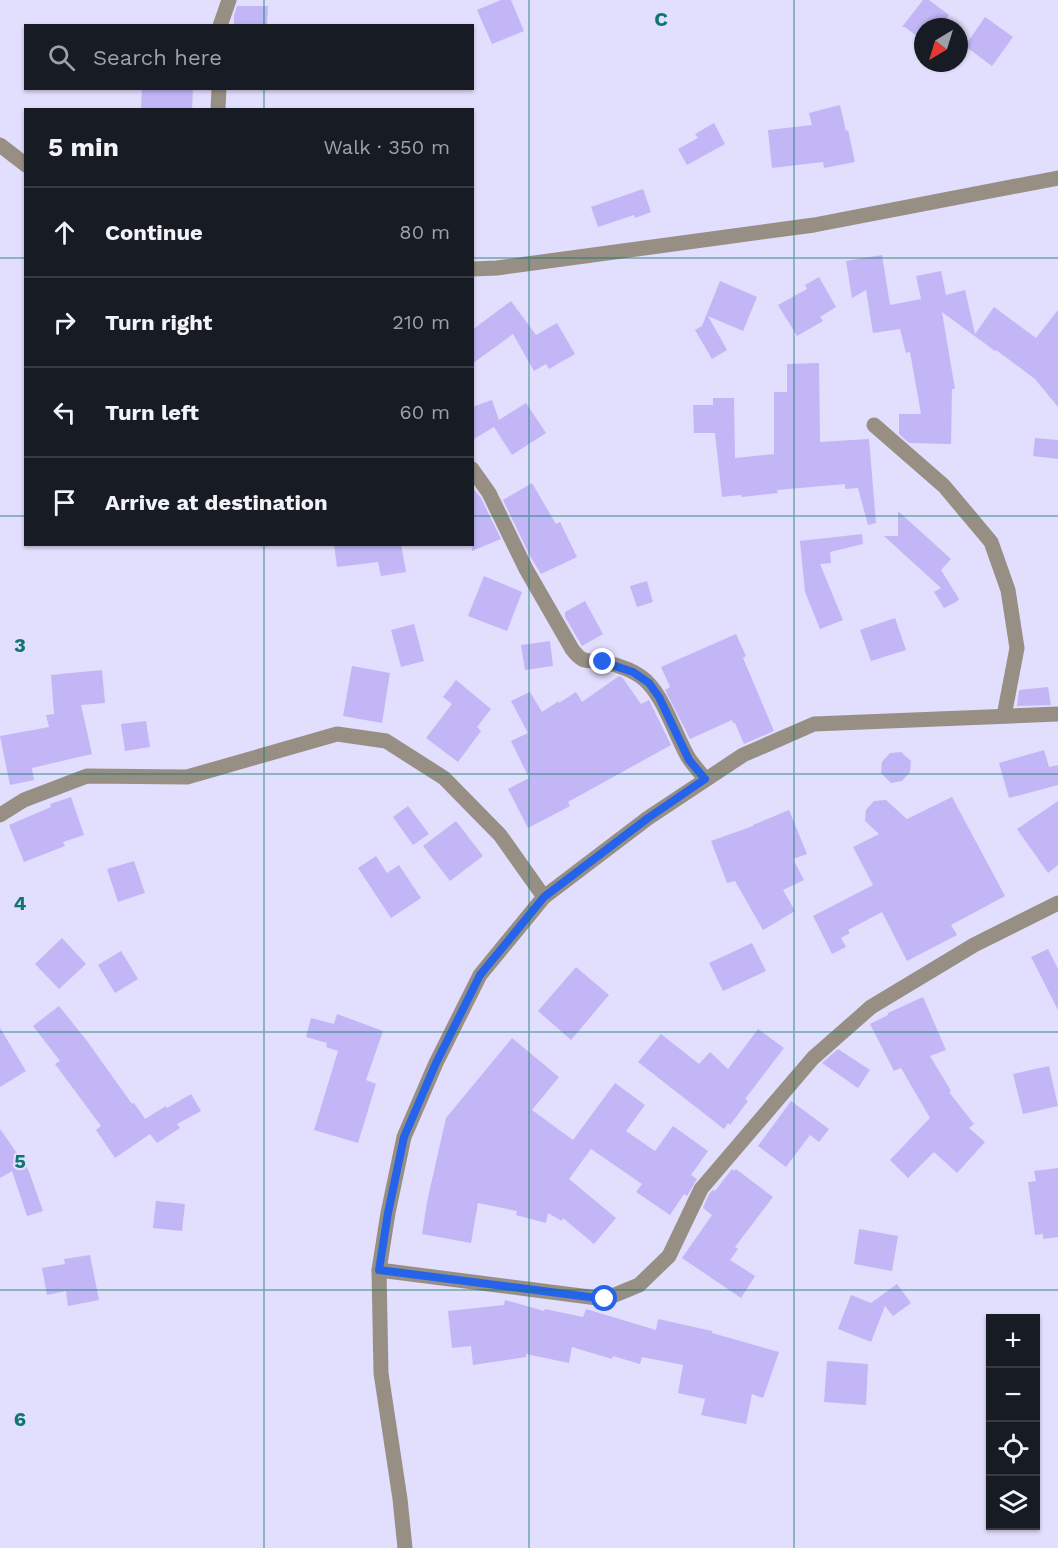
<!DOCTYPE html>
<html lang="en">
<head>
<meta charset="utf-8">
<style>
  :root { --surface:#171b24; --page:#20242c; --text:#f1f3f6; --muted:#9ea1a6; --line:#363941 }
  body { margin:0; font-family:"Work Sans",sans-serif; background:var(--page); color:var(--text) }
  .controls { position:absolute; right:18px; bottom:18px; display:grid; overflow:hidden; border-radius:0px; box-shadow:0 2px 4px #0004 }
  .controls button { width:54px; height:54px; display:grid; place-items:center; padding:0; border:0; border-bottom:2px solid var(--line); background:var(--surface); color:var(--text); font:30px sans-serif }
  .compass { position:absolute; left:914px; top:18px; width:54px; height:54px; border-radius:50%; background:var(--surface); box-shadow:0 2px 4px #0004; rotate:218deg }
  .stop { position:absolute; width:18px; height:18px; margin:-14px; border:4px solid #2563eb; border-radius:50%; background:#fff }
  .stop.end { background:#2563eb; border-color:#fff; box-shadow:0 2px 6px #0008 }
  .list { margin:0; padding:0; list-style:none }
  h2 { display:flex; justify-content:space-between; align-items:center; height:78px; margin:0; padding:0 24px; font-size:26px }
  h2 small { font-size:20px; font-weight:400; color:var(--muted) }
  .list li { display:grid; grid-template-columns:39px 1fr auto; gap:18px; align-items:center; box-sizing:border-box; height:90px; padding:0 24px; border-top:2px solid var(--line) }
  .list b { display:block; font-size:22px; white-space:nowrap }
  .list em { font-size:20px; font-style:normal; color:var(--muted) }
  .icon { flex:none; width:33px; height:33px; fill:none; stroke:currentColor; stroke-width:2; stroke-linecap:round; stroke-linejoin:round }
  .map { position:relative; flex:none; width:1058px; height:1548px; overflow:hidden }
  .search { position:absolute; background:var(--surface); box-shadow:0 2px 4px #0004; left:24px; top:24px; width:450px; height:66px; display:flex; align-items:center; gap:15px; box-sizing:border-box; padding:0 21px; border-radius:0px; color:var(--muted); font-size:22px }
  .panel { position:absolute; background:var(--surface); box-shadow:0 2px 4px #0004; left:24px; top:108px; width:450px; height:438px; border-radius:0px }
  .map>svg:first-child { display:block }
</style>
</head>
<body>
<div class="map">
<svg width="1058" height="1548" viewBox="0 0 1058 1548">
  <rect width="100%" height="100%" fill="#e2defd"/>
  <path fill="#c2b6f6" d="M501,0H511L524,31L492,44L477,10Z
    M923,0H929L949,15L940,27H923V41L905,27H902Z
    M237,6H268L267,26H234V15Z
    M985,17L1013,37L992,66L965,46Z
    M142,88H193L192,110L141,109Z
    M840,105L846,131L848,130L855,162L824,168L823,162L772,168L768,130L812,125L809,113Z
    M714,123L725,144L687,165L678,149L698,138L695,134Z
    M643,189L651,212L635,218L634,215L598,227L591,207Z
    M882,255L890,305L921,299L916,276L941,271L946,295L965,290L975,334L994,307L1036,338L1058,310V407L1035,379L996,350L995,351L942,312L955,389H952L951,444L909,443L899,434V414H921L910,352L906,353L900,329L873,333L866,290L852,298L846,261Z
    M819,277L836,307L820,317L823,321L797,336L778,305L807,289L805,285Z
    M720,281L757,297L743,331L708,316L727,350L712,359L695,330L702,326Z
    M511,301L536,335L557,323L575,354L549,369L546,364L534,371L513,334L472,364V330Z
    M819,363L820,442L869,439L876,523L868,525L858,488L845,489V484L777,490L778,493L742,497L741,495L722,497L715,433H694L693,405H713V398H734L735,458L774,454V392H787V364Z
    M492,400L499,420L526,403L546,433L512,455L494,427L472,440V407Z
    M1035,438L1058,440V459L1033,456Z
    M532,483L556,524L560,522L577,557L541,574L530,556L503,500Z
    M472,487L481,498L501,539L472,551Z
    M898,511L951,559L941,570L959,599L956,602L944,608L934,592L941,588L884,536H898Z
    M862,534L863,544L830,552L831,563L820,564L843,620L820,629L805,592L800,541Z
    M334,544H401L406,572L381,576L378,562L337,567Z
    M484,576L522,592L507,631L468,616Z
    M647,581L653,602L637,607L630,586Z
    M585,601L603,634L582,646L565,617V612Z
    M895,618L906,650L871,661L860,630Z
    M414,624L424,661L401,667L391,630Z
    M736,634L746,656L743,658L774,731L744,744L735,723H733L732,720L690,739L665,690L670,687L661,667Z
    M550,641L553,666L525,670L521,645Z
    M352,666L390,673L382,723L343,716Z
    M102,670L105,703L81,705L92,754L32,768L34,780L10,785L0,736L49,727L46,715L54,714L51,675Z
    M619,676L622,677L641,704L649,700L671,745L568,802L570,806L528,828L508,789L529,778L511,741L528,733L511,701L530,692L542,712L559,701V703L576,692L582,702Z
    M456,680L491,709L477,727L481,731L458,762L426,738L452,704L443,697Z
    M1048,687L1051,705L1017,706L1019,690Z
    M146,721L150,747L125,751L121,724Z
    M1044,750L1049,767L1058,765V785L1009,798L999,763Z
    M901,752L911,761L910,772L902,781L891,783L881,773L882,762L890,753Z
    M71,797L84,835L63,842L65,846L24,862L9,825L51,807L50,804Z
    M952,797L1005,896L951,925L957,935L907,961L882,912L848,930L850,933L841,938L846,947L832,954L813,916L873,885L853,847L879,834L865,821L866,810L874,801L886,800L907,819Z
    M1058,801V865L1048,873L1017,829Z
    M408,806L429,834L413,845L393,817Z
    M789,810L807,854L793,859L804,880L783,890L795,911L763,930L735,881L727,883L711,841L753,826V825Z
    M456,821L483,856L450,881L423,846Z
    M376,856L387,873L399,865L421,898L391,918L358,868Z
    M134,861L145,893L118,902L107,869Z
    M62,938L86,964L59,989L35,964Z
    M752,943L766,971L723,991L709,963Z
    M1048,949L1058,969V1010L1031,957Z
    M121,951L138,979L115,993L98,965Z
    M576,967L609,995L571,1040L538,1011Z
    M923,997L946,1050L930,1056L951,1091L949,1092L974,1124L969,1128L985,1142L957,1173L934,1152L908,1178L890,1160L930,1118L901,1068L894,1071L870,1024L888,1015V1013Z
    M59,1006L87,1041L132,1104L134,1103L145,1119L166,1106L167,1108L191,1094L201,1111L177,1124L180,1128L157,1143L150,1134L115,1158L96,1130L101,1126L55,1064L60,1061L33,1026Z
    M337,1014L383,1031L366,1080L376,1084L358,1143L314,1130L338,1051L326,1047L327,1043L306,1037L311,1018L334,1024Z
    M0,1028L26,1071L0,1087Z
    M758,1029L784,1048L745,1099L748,1101L730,1125L728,1123L724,1129L638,1062L661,1034L699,1064L710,1052L728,1069Z
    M512,1038L559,1077L532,1110L573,1140L615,1083L645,1105L626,1131L655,1151L673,1126L708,1151L691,1175L697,1179L687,1196L684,1194L670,1215L636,1192L642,1184L591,1149L569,1179L616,1218L594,1244L563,1218L562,1221L548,1213L546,1223L516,1215L517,1211L478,1203L471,1243L422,1234L427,1202L446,1118Z
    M838,1049L870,1070L858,1088L822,1063Z
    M1049,1066L1058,1106L1023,1114L1013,1074Z
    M791,1101L829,1129L819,1142L810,1135L786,1167L758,1146Z
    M0,1129L28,1169L43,1211L27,1216L12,1171L0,1178Z
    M1058,1168V1237L1043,1239V1234L1035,1235L1028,1182L1036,1181L1034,1171Z
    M732,1169L734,1171L736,1169L773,1197L735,1247L738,1249L730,1260L755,1276L741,1298L682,1258L712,1215L703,1208L709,1194L713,1190L715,1191Z
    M156,1201L185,1204L182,1231L153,1228Z
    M859,1229L898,1236L892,1271L854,1264Z
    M90,1255L99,1300L68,1306L66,1291L47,1295L42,1268L65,1264L64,1259Z
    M897,1284L911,1303L893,1316L885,1306L871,1342L838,1329L851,1295L871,1303Z
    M505,1300L544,1311L545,1309L583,1317L586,1309L656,1330L658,1319L712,1331V1333L779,1352L763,1398L752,1394L746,1424L701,1415L705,1399L678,1393L683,1365L642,1357L640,1364L613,1356L612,1359L572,1347L569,1363L526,1354V1357L473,1365L471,1346L452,1348L448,1311L504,1305Z
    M827,1361L868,1364L866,1405L824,1402Z"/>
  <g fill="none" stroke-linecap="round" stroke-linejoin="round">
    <path stroke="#988f84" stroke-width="15" d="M220,26L229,0
      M218,110L219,88
      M0,145L26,165
      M472,269L497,268L814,225L1058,178
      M874,425L944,486L991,542L1008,590L1017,648L1004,716
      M472,469L489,493L526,569L572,649C584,665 587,659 604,662C619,665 639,672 649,684C665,701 676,736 688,757C693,765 700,772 705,779
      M0,815L24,800L87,776L187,777L337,734L386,741L444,778L500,835L544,897
      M379,1270L605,1299L639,1285L669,1256L701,1189L813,1058L871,1007L974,945L1058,903"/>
    <path stroke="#988f84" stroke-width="15" d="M405,1548L400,1499L381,1373L379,1270L388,1213L404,1137L436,1063L480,975L544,897L648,818L743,755L814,724L1058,714"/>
  </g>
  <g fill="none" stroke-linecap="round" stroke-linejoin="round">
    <path stroke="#2563eb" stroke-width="8" d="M603,662L633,672L649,683L659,697L689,760L705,779L648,818L544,897L480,975L436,1063L404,1137L388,1213L379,1270L605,1299"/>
  </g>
  <path fill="none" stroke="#0f766e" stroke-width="1.5" stroke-opacity="0.55" d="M264,0V26M529,0V1548M794,0V1548M264,88V110M0,258H26M472,258H1058M0,516H26M472,516H1058M264,544V1548M0,774H1058M0,1032H1058M0,1290H1058"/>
  <g font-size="20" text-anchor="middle" font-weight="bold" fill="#0f766e" stroke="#e2defd" stroke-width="4.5" stroke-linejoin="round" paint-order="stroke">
    <text x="661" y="26">C</text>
    <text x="20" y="652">3</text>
    <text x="20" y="910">4</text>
    <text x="20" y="1168">5</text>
    <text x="20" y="1426">6</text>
  </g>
</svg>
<div class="controls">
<button>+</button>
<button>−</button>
<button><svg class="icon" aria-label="locate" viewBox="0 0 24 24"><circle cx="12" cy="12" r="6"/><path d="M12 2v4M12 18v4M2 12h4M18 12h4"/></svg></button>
<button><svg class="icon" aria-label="layers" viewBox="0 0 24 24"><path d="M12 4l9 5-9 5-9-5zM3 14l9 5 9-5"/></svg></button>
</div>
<svg class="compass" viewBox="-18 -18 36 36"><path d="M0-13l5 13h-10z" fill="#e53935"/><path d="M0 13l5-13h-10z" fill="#9ea1a6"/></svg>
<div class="stop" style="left:605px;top:1299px"></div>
<div class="stop end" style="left:603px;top:662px"></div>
<div class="search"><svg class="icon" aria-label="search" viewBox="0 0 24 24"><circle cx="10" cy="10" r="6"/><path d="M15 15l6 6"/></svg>Search here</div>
<section class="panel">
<h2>5 min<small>Walk · 350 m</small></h2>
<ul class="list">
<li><svg class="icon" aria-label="ahead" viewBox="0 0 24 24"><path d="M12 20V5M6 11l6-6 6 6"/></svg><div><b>Continue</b></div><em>80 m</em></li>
<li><svg class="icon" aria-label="right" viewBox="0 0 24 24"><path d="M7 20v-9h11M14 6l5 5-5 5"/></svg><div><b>Turn right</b></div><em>210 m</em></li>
<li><svg class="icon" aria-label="left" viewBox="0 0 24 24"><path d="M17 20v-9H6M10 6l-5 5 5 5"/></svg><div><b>Turn left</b></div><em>60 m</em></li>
<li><svg class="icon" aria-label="arrive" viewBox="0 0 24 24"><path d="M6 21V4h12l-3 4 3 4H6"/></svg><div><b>Arrive at destination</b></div></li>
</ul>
</section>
</div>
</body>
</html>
